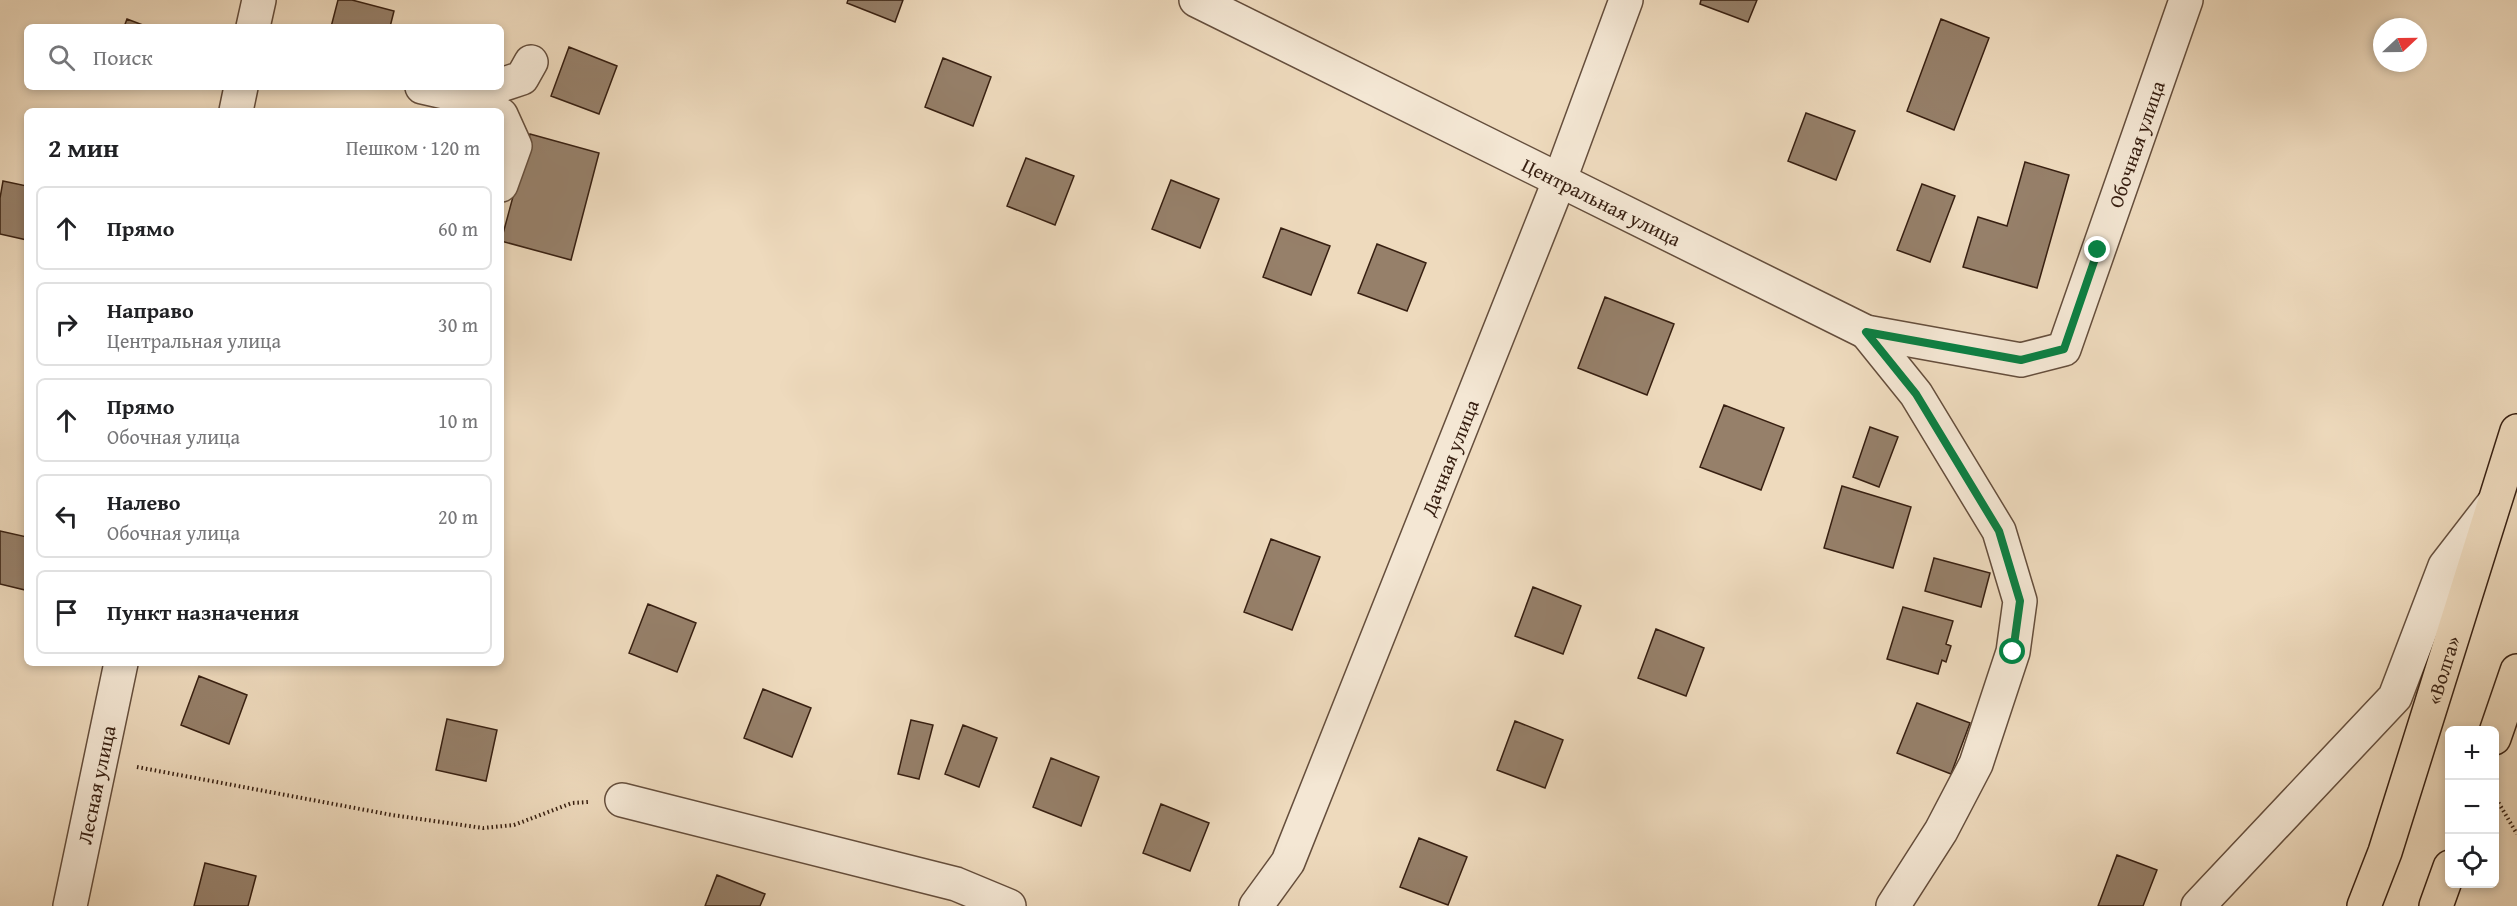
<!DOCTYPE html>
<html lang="ru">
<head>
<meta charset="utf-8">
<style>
  :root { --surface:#fff; --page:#f2f2f2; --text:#202124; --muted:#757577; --line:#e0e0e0 }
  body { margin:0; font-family:"Gentium Book Plus",serif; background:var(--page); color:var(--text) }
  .controls { position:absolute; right:18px; bottom:18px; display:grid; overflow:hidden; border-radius:9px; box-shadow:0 3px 9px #0003 }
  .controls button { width:54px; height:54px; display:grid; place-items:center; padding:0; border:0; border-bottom:2px solid var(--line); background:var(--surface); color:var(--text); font:30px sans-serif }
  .compass { position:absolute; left:2373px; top:18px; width:54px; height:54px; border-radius:50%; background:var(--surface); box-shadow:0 3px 9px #0003; rotate:68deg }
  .stop { position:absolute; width:18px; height:18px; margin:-14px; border:4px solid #0b8043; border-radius:50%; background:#fff }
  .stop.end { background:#0b8043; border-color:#fff; box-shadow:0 2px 6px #0008 }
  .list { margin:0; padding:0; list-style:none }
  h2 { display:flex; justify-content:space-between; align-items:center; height:78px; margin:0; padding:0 24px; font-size:26px }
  h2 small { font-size:20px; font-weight:400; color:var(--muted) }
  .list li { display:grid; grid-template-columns:39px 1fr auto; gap:18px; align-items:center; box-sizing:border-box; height:84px; margin:0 12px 12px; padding:0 12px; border:2px solid var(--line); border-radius:9px }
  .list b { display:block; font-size:22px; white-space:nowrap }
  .list p { margin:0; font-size:20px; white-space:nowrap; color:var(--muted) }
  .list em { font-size:20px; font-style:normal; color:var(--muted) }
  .icon { flex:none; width:33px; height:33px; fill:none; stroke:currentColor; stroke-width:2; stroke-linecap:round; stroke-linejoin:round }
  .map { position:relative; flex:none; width:2517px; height:906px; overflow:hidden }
  .search { position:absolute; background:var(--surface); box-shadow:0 3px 9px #0003; left:24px; top:24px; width:480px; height:66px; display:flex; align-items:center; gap:15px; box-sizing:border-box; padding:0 21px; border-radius:9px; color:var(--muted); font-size:22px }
  .panel { position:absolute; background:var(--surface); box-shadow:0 3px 9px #0003; left:24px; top:108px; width:480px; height:558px; border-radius:9px }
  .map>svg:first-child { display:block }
</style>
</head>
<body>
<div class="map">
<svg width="2517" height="906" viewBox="0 0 2517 906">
  <rect width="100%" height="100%" fill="#eedabd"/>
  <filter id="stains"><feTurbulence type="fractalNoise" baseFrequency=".00333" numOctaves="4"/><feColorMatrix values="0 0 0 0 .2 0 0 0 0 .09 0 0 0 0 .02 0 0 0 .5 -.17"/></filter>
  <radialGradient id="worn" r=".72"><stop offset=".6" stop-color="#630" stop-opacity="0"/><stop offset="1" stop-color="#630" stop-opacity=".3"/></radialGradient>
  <path fill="#96806a" stroke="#371f11" stroke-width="1.5" d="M338,0H352L394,11L390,27H331Z
    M848,0H903L895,22L847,3Z
    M1701,0H1757L1748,22L1700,4Z
    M127,19L148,27H124Z
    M1941,19L1989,38L1954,130L1907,111Z
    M569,47L617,66L599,114L551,96Z
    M943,58L991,77L973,126L925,107Z
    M1806,113L1855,131L1836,180L1788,161Z
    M530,134L599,153L571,260L501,241Z
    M1026,158L1074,176L1055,225L1007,206Z
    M2025,162L2069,175L2037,288L1963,267L1978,217L2007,226Z
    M1171,180L1219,199L1200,248L1152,229Z
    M3,181L27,186V240L0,234V198Z
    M1922,184L1955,196L1930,262L1897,250Z
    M1281,228L1330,246L1311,295L1263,277Z
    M1377,244L1426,263L1407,311L1358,293Z
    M1605,297L1674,324L1647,395L1578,368Z
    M1724,405L1784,428L1761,490L1700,467Z
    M1870,427L1898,437L1879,487L1853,477Z
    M1842,486L1911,507L1893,568L1824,548Z
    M0,531L27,537L25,590L0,584Z
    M1271,539L1320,557L1292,630L1244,612Z
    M1934,558L1990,573L1981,607L1925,591Z
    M1533,587L1581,606L1563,654L1515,636Z
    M648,604L696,623L677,672L629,653Z
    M1903,607L1953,621L1946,644L1951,646L1946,662L1942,660L1938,674L1887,659Z
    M1656,629L1704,648L1686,696L1638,678Z
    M199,676L247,695L229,744L181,725Z
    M763,689L811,708L792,757L744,738Z
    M1917,703L1970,723L1951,774L1897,753Z
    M447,719L497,730L486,781L436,770Z
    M911,720L933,725L919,779L898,774Z
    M1515,721L1563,740L1545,788L1497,770Z
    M963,725L997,738L979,787L945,774Z
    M1051,758L1099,777L1081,826L1033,807Z
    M1161,804L1209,823L1190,871L1143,853Z
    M1419,838L1467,857L1448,905L1400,887Z
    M2117,855L2157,870L2143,906H2098Z
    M205,863L256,876L248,906H194Z
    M717,875L765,894L760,906H705Z"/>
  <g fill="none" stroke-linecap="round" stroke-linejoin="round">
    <g stroke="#654e3c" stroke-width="36">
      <g id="minor">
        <path id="s1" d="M1196,0L1866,332L2021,360L2064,349L2186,0"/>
        <path d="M253,27L259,0"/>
        <path d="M501,85L522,78L531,62"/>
        <path d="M422,87L466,97L494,111"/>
        <path d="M236,111L241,87"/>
        <path d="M501,115L515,146L501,185"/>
        <path d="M1866,332L1916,394L1999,531L2020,601L2013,652L1976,764L1941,831L1893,906"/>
        <path d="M622,800L956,884L1009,906"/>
        <path id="s2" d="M70,906L121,663"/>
        <path id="s3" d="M1256,906L1288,862L1560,179L1626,0"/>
        <path d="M2198,906L2395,697L2445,566L2493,504"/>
      </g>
    </g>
    <g stroke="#371f11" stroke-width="36">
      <g id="highway">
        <path d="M2494,738L2517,671"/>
        <path id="s4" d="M2364,906L2385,852L2517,431"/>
        <path d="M2436,906L2450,867"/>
      </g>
    </g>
    <path stroke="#371f11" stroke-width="4" stroke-dasharray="1.5 3" stroke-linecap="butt" d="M137,767L392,815L483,828L514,825L572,803L588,802
      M2494,795L2517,834"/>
    <use href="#minor" stroke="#f4e7d4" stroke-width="33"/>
    <use href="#highway" stroke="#eedabd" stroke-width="33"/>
  </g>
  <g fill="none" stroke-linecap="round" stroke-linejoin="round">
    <path stroke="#0b8043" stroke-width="8" d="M2013,652L2020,601L1999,531L1916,394L1866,332L2021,360L2064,349L2098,250"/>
  </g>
  <g text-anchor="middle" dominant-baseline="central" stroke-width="4.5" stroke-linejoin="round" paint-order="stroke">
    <g font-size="20" fill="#371f11" stroke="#f4e7d4">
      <text stroke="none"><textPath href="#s1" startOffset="1167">Обочная улица</textPath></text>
      <text stroke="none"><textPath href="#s1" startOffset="453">Центральная улица</textPath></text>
      <text stroke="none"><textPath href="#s3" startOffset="490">Дачная улица</textPath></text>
      <text stroke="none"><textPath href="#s4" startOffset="249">«Волга»</textPath></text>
      <text stroke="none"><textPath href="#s2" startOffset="124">Лесная улица</textPath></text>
    </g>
  </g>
  <rect width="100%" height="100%" filter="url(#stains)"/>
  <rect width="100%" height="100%" fill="url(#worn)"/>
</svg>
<div class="controls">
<button>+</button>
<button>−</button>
<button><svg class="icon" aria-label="locate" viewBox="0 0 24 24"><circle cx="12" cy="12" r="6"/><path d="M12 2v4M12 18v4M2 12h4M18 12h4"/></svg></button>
</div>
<svg class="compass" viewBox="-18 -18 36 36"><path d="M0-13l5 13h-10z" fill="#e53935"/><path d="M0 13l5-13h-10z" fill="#757577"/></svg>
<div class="stop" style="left:2013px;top:652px"></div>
<div class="stop end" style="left:2098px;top:250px"></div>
<div class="search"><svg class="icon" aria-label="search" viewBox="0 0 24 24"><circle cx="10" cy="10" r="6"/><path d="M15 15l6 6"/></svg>Поиск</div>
<section class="panel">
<h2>2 мин<small>Пешком · 120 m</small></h2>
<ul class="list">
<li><svg class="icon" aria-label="ahead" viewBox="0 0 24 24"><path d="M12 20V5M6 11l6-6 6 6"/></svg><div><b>Прямо</b></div><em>60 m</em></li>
<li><svg class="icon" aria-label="right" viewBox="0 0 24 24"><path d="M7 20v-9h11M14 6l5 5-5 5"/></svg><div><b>Направо</b><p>Центральная улица</p></div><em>30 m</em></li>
<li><svg class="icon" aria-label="ahead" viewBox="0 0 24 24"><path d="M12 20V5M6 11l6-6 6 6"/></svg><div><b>Прямо</b><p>Обочная улица</p></div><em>10 m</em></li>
<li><svg class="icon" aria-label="left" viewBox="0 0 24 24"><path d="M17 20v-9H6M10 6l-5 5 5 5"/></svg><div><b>Налево</b><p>Обочная улица</p></div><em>20 m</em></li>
<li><svg class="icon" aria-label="arrive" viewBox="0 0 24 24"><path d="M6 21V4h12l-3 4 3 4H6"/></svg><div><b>Пункт назначения</b></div></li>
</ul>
</section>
</div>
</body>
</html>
